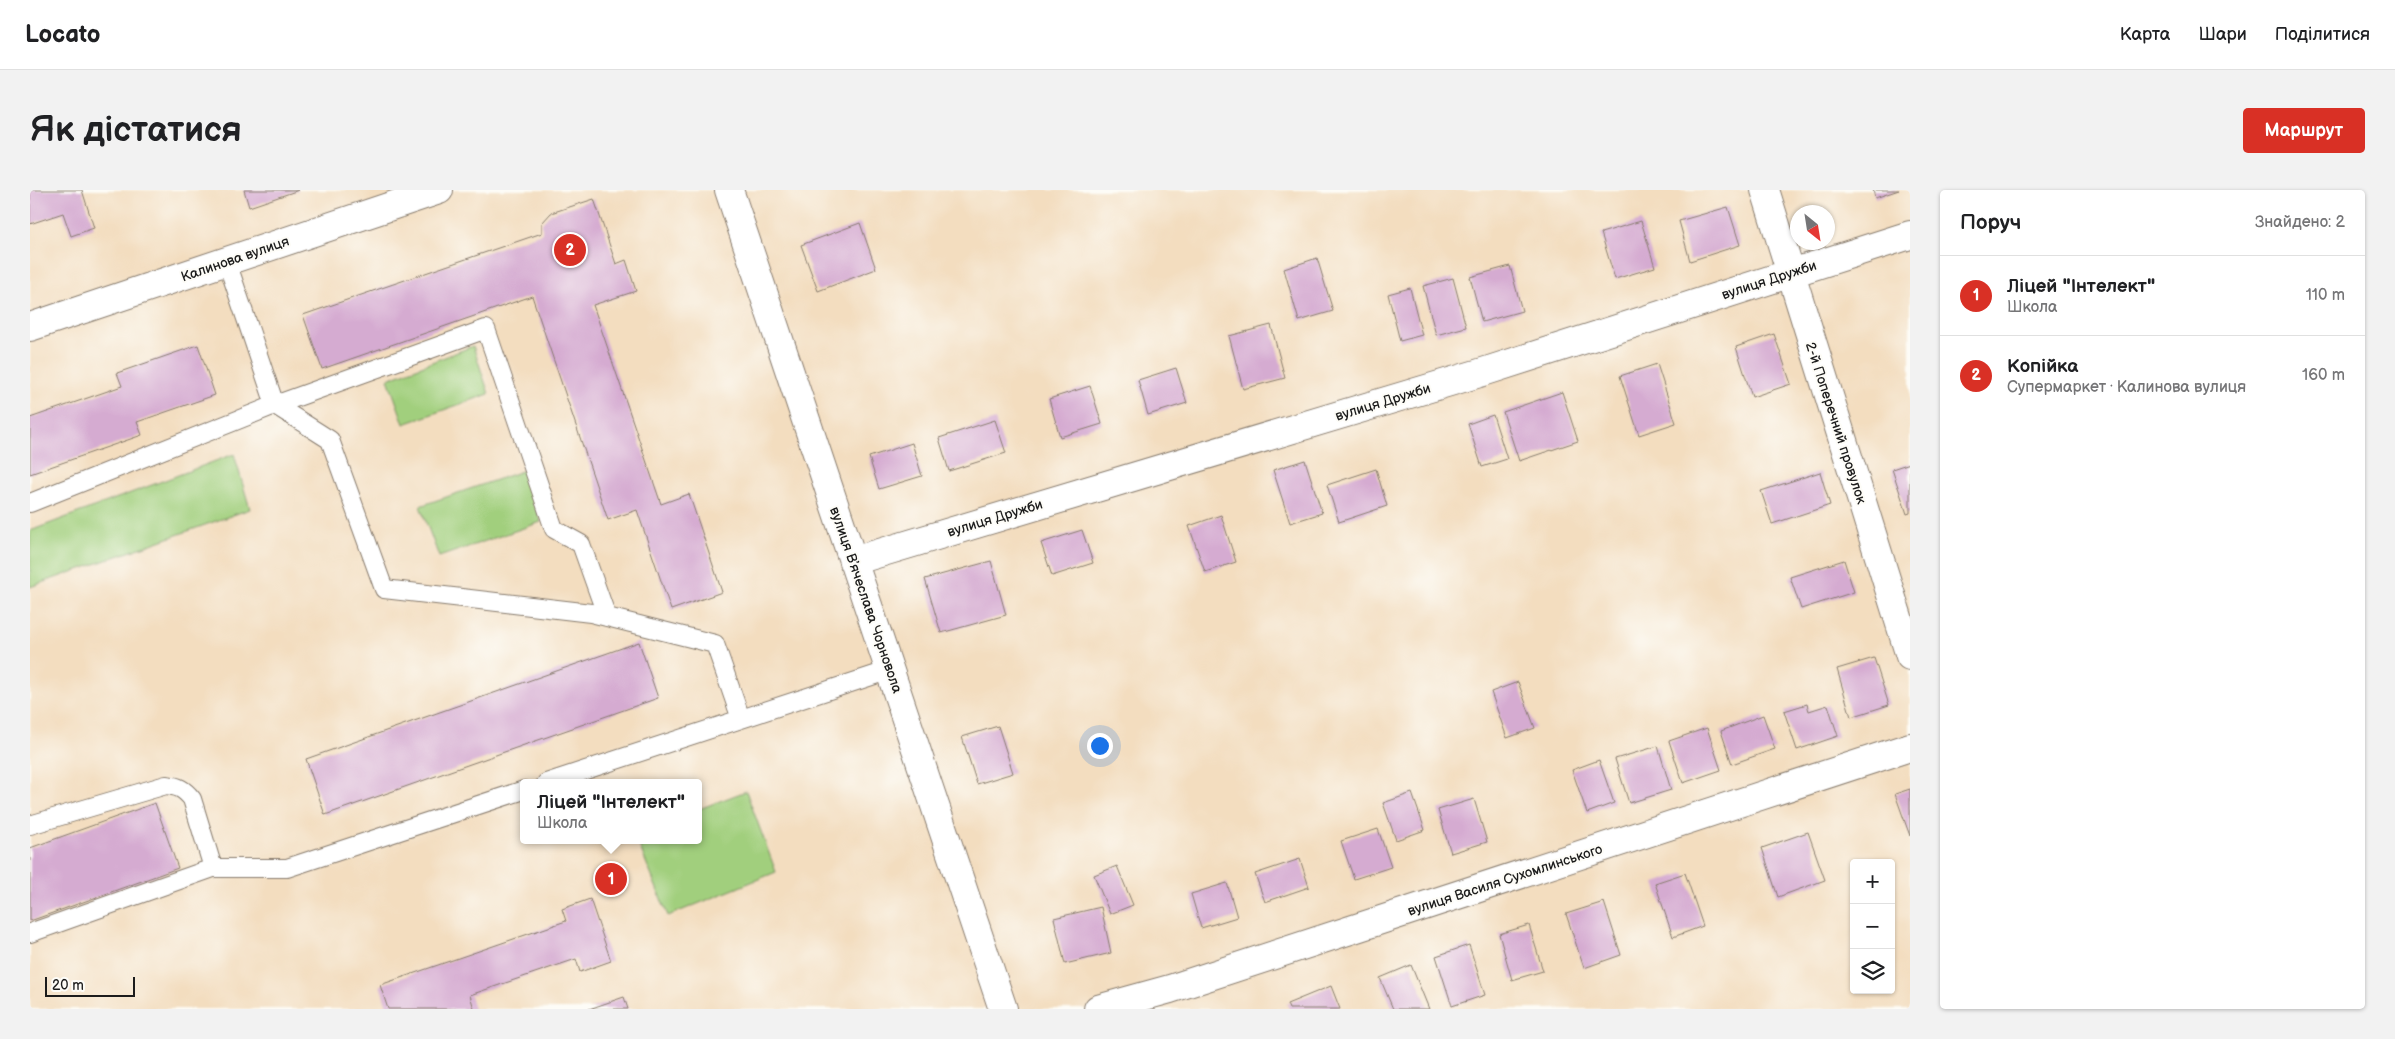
<!DOCTYPE html>
<html lang="uk">
<head>
<meta charset="utf-8">
<style>
  :root { --surface:#fff; --page:#f2f2f2; --text:#202124; --muted:#757577; --line:#e0e0e0; --accent:#d93025 }
  body { margin:0; font-family:"Balsamiq Sans",sans-serif; background:var(--page); color:var(--text) }
  .controls { position:absolute; right:15px; bottom:15px; display:grid; overflow:hidden; border-radius:5px; box-shadow:0 1px 4px #0004 }
  .controls button { width:45px; height:45px; display:grid; place-items:center; padding:0; border:0; border-bottom:1px solid var(--line); background:var(--surface); color:var(--text); font:25px sans-serif }
  .compass { position:absolute; left:1760px; top:15px; width:45px; height:45px; border-radius:50%; background:var(--surface); box-shadow:0 1px 4px #0004; rotate:150deg }
  .scale { position:absolute; left:15px; bottom:12px; width:90px; box-sizing:border-box; padding-left:5px; border:2px solid #1c1c1c; border-top:0; font-size:14px; line-height:18px; white-space:nowrap; color:#1c1c1c; -webkit-text-stroke:4px #fdfcf7; paint-order:stroke }
  .you { position:absolute; left:1069px; top:555px; width:18px; height:18px; margin:-12px; border:4px solid #fff; border-radius:50%; background:#1a73e8; box-shadow:0 0 0 8px #1a73e833 }
  .badge { display:grid; place-items:center; width:32px; height:32px; border-radius:50%; background:var(--accent); color:#fff; font-size:16px; font-weight:700 }
  .pin { position:absolute; translate:-50% -50%; border:2px solid #fff; box-shadow:0 1px 5px #0006 }
  .popup { position:absolute; left:490px; top:589px; width:182px; height:65px; box-sizing:border-box; display:grid; place-content:center; border-radius:5px; background:var(--surface); filter:drop-shadow(0 1px 4px #0005); font-size:16px; white-space:nowrap; color:var(--muted) }
  .popup b { font-size:19px; color:var(--text) }
  .popup::after { content:''; position:absolute; left:50%; top:100%; margin-left:-10px; border:10px solid transparent; border-top-color:var(--surface) }
  .list { margin:0; padding:0; list-style:none }
  h2 { display:flex; justify-content:space-between; align-items:center; height:65px; margin:0; padding:0 20px; font-size:21px }
  h2 small { font-size:16px; font-weight:400; color:var(--muted) }
  .list li { display:grid; grid-template-columns:32px 1fr auto; gap:15px; align-items:center; box-sizing:border-box; height:80px; padding:0 20px; border-top:1px solid var(--line) }
  .list b { display:block; font-size:19px; white-space:nowrap }
  .list p { margin:0; font-size:16px; white-space:nowrap; color:var(--muted) }
  .list em { font-size:16px; font-style:normal; color:var(--muted) }
  .icon { flex:none; width:28px; height:28px; fill:none; stroke:currentColor; stroke-width:2; stroke-linecap:round; stroke-linejoin:round }
  .map { position:relative; flex:none; width:1880px; height:819px; overflow:hidden; border-radius:5px }
  header { display:flex; align-items:center; gap:30px; box-sizing:border-box; height:70px; padding:0 25px; background:var(--surface); border-bottom:1px solid var(--line) }
  header strong { font-size:24px }
  nav { display:flex; gap:28px; margin-inline-start:auto; font-size:18px }
  .intro { display:flex; align-items:center; justify-content:space-between; box-sizing:border-box; height:120px; padding:0 30px }
  h1 { margin:0; font-size:35px }
  .button { padding:12px 22px; border-radius:5px; background:var(--accent); color:#fff; font-size:18px; font-weight:700 }
  main { display:flex; gap:30px; padding:0 30px }
  aside { flex:1; background:var(--surface); border-radius:5px; box-shadow:0 1px 4px #0004 }
  .map>svg:first-child { display:block }
</style>
</head>
<body>
<header>
<strong>Locato</strong>
<nav><a>Карта</a><a>Шари</a><a>Поділитися</a></nav>
</header>
<div class="intro"><h1>Як дістатися</h1><a class="button">Маршрут</a></div>
<main>
<div class="map">
<svg width="1880" height="819" viewBox="0 0 1880 819">
  <rect width="100%" height="100%" fill="#fdfcf7"/>
  <filter id="ink" filterUnits="userSpaceOnUse"><feTurbulence type="fractalNoise" baseFrequency=".02" numOctaves="2"/><feDisplacementMap in="SourceGraphic" scale="10" xChannelSelector="R" yChannelSelector="G"/><feConvolveMatrix kernelMatrix="1 2 1 2 8 2 1 2 1" color-interpolation-filters="sRGB"/></filter>
  <filter id="wash" filterUnits="userSpaceOnUse"><feTurbulence type="fractalNoise" baseFrequency=".0096" numOctaves="4" result="noise"/><feDisplacementMap in="SourceGraphic" scale="20" xChannelSelector="R" yChannelSelector="G"/><feGaussianBlur stdDeviation="1.12" result="paint"/><feColorMatrix in="noise" values="0 0 0 0 0 0 0 0 0 0 0 0 0 0 0 0 0 1.4 0 .05"/><feComposite in="paint" operator="in"/></filter>
  <g filter="url(#wash)">
    <rect width="100%" height="100%" fill="#f3ddbf"/>
    <path fill="#a1cf7d" stroke="#5e764c" d="M443,156L459,204L374,234L358,189Z
      M204,264L220,319L0,397V341Z
      M495,280L511,332L409,367L390,316Z
      M716,601L746,682L638,726L607,650H668L669,619Z"/>
    <g id="blocks">
      <path fill="#d5abd1" d="M0,0H52L64,38L41,46L33,23L0,34Z
        M214,0H269L219,17Z
        M1843,0H1869L1845,8Z
        M564,9L586,74L596,70L606,101L563,115L631,314L659,304L692,402L641,420L607,320L578,330L502,106L292,179L273,125L512,43V33L521,23Z
        M1698,17L1710,55L1660,71L1649,31Z
        M1611,31L1625,77L1585,89L1571,43Z
        M830,33L846,79L788,101L771,55Z
        M1287,68L1303,121L1269,131L1254,79Z
        M1480,76L1492,121L1452,132L1440,87Z
        M1423,88L1436,137L1406,145L1393,96Z
        M1380,98L1392,145L1370,151L1358,104Z
        M1241,135L1255,188L1213,199L1199,146Z
        M1744,144L1761,194L1722,207L1706,157Z
        M168,155L185,205L107,232L112,245L0,284V228L92,196L87,183Z
        M1627,174L1646,233L1609,245L1590,186Z
        M1146,178L1157,213L1118,225L1108,190Z
        M1060,196L1072,234L1030,247L1019,209Z
        M1532,202L1548,251L1489,271L1473,222Z
        M1463,225L1477,269L1452,277L1438,234Z
        M965,230L976,263L919,281L909,248Z
        M882,253L892,286L849,299L839,267Z
        M1275,270L1292,323L1260,333L1243,280Z
        M1880,273V323L1877,324L1862,279Z
        M1346,279L1357,316L1309,332L1297,295Z
        M1790,282L1800,315L1742,334L1731,301Z
        M1191,325L1206,372L1175,382L1159,336Z
        M1052,340L1063,373L1022,386L1011,353Z
        M1814,370L1824,402L1771,419L1760,387Z
        M961,371L976,425L911,443L895,389Z
        M609,452L628,508L295,625L276,569Z
        M1844,468L1859,515L1821,527L1807,479Z
        M1488,492L1505,538L1477,548L1461,502Z
        M1777,514L1779,521L1798,515L1808,546L1767,560L1754,521Z
        M1733,525L1745,559L1702,574L1691,541Z
        M968,536L983,583L947,594L932,547Z
        M1677,538L1691,580L1653,593L1639,551Z
        M1628,556L1641,600L1599,613L1585,569Z
        M1569,570L1584,613L1557,623L1542,580Z
        M1880,599V646L1865,604Z
        M1382,603L1395,640L1366,650L1353,613Z
        M1444,609L1457,652L1421,663L1408,620Z
        M125,613L148,678L0,731V658Z
        M1348,639L1361,677L1324,689L1311,651Z
        M1778,642L1795,690L1748,707L1732,658Z
        M1270,669L1279,697L1235,712L1225,684Z
        M1087,676L1103,715L1080,724L1064,685Z
        M1655,683L1673,736L1643,747L1625,693Z
        M1197,693L1207,727L1171,738L1161,704Z
        M560,709L581,771L550,782L546,769L440,805L444,819H358L350,795L536,731L532,719Z
        M1574,712L1591,765L1554,778L1536,724Z
        M1071,717L1081,763L1035,774L1024,728Z
        M1499,735L1513,781L1482,790L1469,744Z
        M1439,755L1455,805L1422,816L1406,766Z
        M1381,775L1399,819H1363L1350,788Z
        M1301,796L1310,819H1259L1257,814Z
        M594,807L598,819H559Z"/>
    </g>
  </g>
  <g filter="url(#ink)">
    <use href="#blocks" fill-opacity="0" stroke="#887c6e" stroke-width="1"/>
    <g fill="none" stroke-linecap="round" stroke-linejoin="round">
      <g stroke="#887c6e" stroke-width="20">
        <path id="lane" d="M245,215L300,250L354,399L561,423L685,454L711,529
          M245,215L456,139L524,339L551,354L577,427
          M0,313L245,215L197,72
          M516,593L860,480
          M0,635L136,595C148,596 154,599 162,609L183,678
          M0,743L183,678H257L494,600"/>
      </g>
      <g stroke="#887c6e" stroke-width="30">
        <path id="street" d="M1735,0L1880,466
          M823,371L1453,182L1880,45
          M1068,819L1140,799L1880,557"/>
      </g>
      <g stroke="#887c6e" stroke-width="30">
        <path id="secondary" d="M699,0L973,819
          M0,137L409,0"/>
      </g>
      <use href="#lane" stroke="#fff" stroke-width="18"/>
      <use href="#street" stroke="#fff" stroke-width="28"/>
      <use href="#secondary" stroke="#fff" stroke-width="28"/>
    </g>
  </g>
  <g text-anchor="middle" dominant-baseline="central" stroke-width="4" stroke-linejoin="round" paint-order="stroke">
    <g font-size="14" fill="#1c1c1c" stroke="#fdfcf7">
      <text transform="translate(205 69) rotate(-19)">Калинова вулиця</text>
      <text transform="translate(1739 90) rotate(-18)">вулиця Дружби</text>
      <text transform="translate(1353 212) rotate(-17)">вулиця Дружби</text>
      <text transform="translate(1806 233) rotate(72)">2-й Поперечний провулок</text>
      <text transform="translate(965 328) rotate(-17)">вулиця Дружби</text>
      <text transform="translate(836 410) rotate(71)">вулиця Вʼячеслава Чорновола</text>
      <text transform="translate(1475 690) rotate(-18)">вулиця Василя Сухомлинського</text>
    </g>
  </g>
</svg>
<div class="controls">
<button>+</button>
<button>−</button>
<button><svg class="icon" aria-label="layers" viewBox="0 0 24 24"><path d="M12 4l9 5-9 5-9-5zM3 14l9 5 9-5"/></svg></button>
</div>
<svg class="compass" viewBox="-18 -18 36 36"><path d="M0-13l5 13h-10z" fill="#e53935"/><path d="M0 13l5-13h-10z" fill="#757577"/></svg>
<div class="scale">20 m</div>
<div class="you"></div>
<div class="pin badge" style="left:581px;top:689px">1</div>
<div class="popup"><b>Ліцей &quot;Інтелект&quot;</b>Школа</div>
<div class="pin badge" style="left:540px;top:60px">2</div>
</div>
<aside>
<h2>Поруч<small>Знайдено: 2</small></h2>
<ul class="list">
<li><span class="badge">1</span><div><b>Ліцей &quot;Інтелект&quot;</b><p>Школа</p></div><em>110 m</em></li>
<li><span class="badge">2</span><div><b>Копійка</b><p>Супермаркет · Калинова вулиця</p></div><em>160 m</em></li>
</ul>
</aside>
</main>
</body>
</html>
